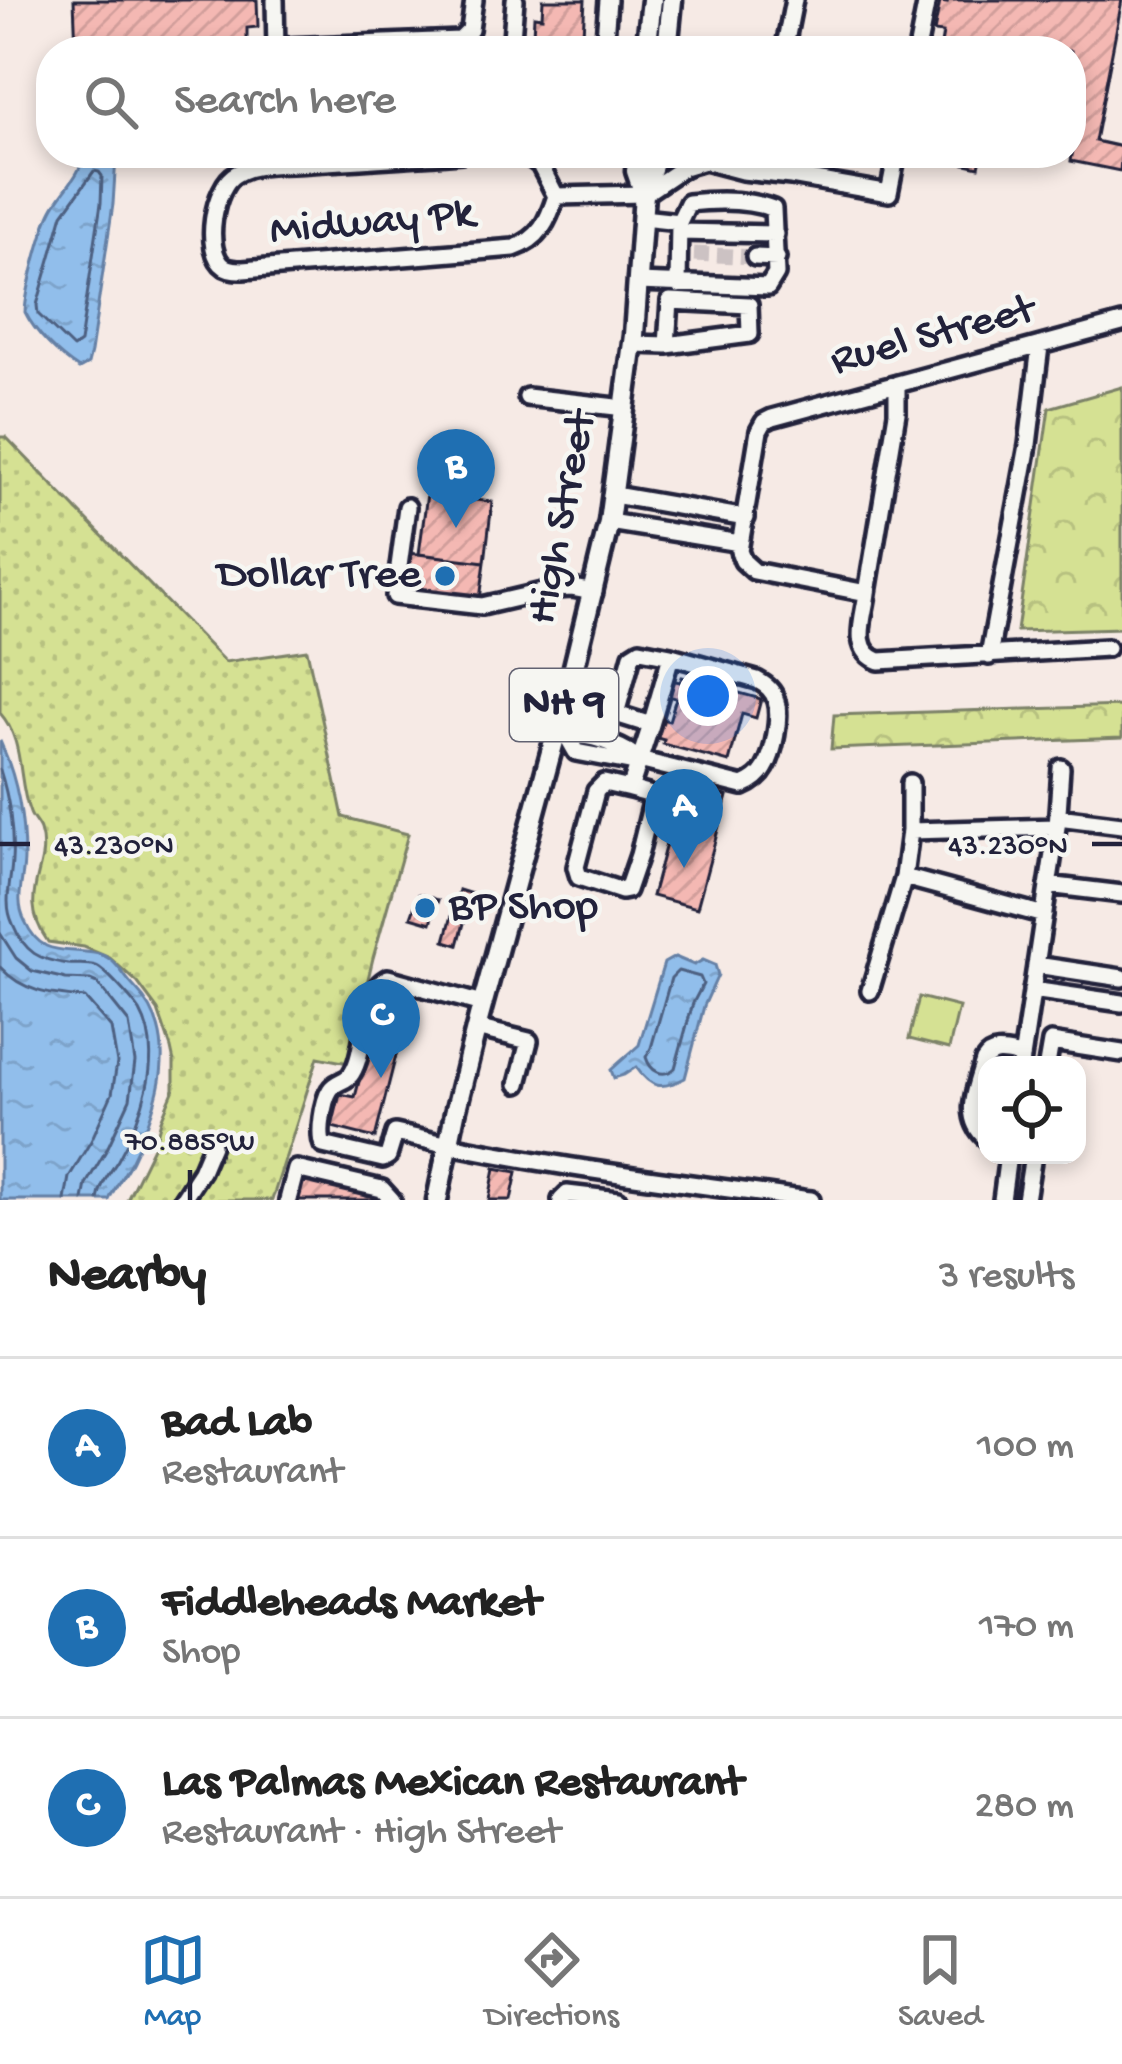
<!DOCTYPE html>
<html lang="en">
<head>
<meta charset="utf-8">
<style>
  :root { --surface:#fff; --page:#f6f6f6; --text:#222; --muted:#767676; --line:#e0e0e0; --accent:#1f6fb2 }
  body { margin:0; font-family:"Gochi Hand",sans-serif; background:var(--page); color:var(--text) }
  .controls { position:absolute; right:36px; bottom:36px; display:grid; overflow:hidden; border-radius:24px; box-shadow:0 6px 18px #0003 }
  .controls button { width:108px; height:108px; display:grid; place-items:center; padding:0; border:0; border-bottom:3px solid var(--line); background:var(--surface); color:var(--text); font:60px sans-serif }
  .you { position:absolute; left:708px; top:696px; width:42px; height:42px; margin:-30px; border:9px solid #fff; border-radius:50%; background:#1a73e8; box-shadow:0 0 0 18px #1a73e833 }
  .badge { display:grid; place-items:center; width:78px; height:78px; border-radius:50%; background:var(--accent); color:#fff; font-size:39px; font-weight:700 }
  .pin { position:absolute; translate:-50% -99px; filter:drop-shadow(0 3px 6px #0008) }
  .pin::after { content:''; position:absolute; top:63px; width:42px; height:36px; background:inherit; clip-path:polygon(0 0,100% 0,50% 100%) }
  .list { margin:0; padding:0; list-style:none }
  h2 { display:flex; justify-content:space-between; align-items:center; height:156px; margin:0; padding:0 48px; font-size:51px }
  h2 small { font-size:39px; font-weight:400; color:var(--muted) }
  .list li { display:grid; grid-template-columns:78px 1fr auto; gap:36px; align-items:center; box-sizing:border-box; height:180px; padding:0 48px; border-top:3px solid var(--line) }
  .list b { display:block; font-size:45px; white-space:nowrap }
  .list p { margin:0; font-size:39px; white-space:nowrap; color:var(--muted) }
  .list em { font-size:39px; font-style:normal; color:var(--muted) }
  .icon { flex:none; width:66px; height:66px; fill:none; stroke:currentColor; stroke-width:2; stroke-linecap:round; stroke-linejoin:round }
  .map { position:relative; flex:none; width:1122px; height:1200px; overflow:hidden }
  .search { position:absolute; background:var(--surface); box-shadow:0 6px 18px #0003; left:36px; right:36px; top:36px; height:132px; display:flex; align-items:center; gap:30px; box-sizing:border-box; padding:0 42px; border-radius:48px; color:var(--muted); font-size:45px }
  .sheet { height:696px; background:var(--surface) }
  nav { display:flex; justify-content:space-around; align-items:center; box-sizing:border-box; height:168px; border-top:3px solid var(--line); background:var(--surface); font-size:33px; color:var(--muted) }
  nav a { display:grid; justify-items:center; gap:6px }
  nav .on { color:var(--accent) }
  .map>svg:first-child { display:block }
</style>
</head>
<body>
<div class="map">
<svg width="1122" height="1200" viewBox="0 0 1122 1200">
  <defs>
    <pattern id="forest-crowns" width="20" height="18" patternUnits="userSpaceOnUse" patternTransform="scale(3)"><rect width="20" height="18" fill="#d5e193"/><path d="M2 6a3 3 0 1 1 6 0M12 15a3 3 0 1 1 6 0" fill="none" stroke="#b7c180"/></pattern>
    <pattern id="park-dots" width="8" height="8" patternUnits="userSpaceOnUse" patternTransform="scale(3)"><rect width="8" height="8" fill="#d5e193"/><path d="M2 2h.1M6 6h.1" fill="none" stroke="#b7c180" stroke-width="1.8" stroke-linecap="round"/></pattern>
    <pattern id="water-ripples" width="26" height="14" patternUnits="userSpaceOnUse" patternTransform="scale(3)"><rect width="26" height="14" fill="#91beeb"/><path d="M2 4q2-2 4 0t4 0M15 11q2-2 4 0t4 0" fill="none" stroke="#7da3ca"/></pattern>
    <pattern id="building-hatch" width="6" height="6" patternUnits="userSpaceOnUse" patternTransform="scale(3)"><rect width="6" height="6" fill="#f4b8b3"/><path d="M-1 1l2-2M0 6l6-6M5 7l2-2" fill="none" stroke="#d19e9b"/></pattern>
  </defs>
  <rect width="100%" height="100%" fill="#f6eae5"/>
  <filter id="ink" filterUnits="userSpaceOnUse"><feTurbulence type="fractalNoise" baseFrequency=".00833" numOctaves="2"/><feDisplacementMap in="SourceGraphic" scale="24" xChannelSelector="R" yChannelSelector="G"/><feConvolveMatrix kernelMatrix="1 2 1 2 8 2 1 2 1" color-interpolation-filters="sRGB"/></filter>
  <g filter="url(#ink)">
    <path fill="url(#forest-crowns)" stroke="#7c8267" stroke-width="3" d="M1122,387V628L1017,631L1049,408Z
      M1122,706V738L831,749L834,715Z"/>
    <path fill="url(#park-dots)" stroke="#7c8267" stroke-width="3" d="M0,437H6L225,662L307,650L343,817L408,834L373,958L348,1063L318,1057L272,1200H127L155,1143L161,1120L174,1089V1062L171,1048L158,1010L138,983L110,958L84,947L48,942C14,893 53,869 40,830C38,824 32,819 30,813C17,780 25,741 0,713Z"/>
    <path fill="#d5e193" stroke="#7c8267" stroke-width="3" d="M919,997L959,1007L949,1049L909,1039Z"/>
    <path fill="url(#water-ripples)" stroke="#6580a5" stroke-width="3" d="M84,153L116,157L113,204L91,352L88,364L79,369C59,356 35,333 25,312C26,291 42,229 52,210C62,190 81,176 84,153Z
      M0,741C17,778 24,817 24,858C24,880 14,900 25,921C41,957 62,948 94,953C116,956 121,974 135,988C183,1037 158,1106 132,1160C125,1174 115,1186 109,1200H0Z
      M675,957L694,965L703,960L715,965L718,975L704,1006L685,1078C662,1090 651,1089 636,1067L624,1075L614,1078L611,1070L639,1045L664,963Z"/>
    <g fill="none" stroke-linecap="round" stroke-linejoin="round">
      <path stroke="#4e6081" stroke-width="3" d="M94,171L99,172L102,176L101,203L80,343L73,348L38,314L37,305L63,214Z
        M0,770C9,798 14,832 12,861C11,883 3,903 13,924C25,953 39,960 68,964C77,965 87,963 96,966C105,969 134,1002 140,1011C165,1056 141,1119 118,1160C110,1173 100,1184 98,1200
        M0,933L16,958L32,971L66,979L90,980L97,983L129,1023L135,1062L130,1099L107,1149L86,1184L83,1200
        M0,967C24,993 52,995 85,998L111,1028L117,1063L112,1094L91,1141L69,1177L65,1200
        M678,971L700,977L703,984L693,1003L675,1068C663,1079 650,1071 646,1057L651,1048L671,978Z"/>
      <path stroke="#6580a5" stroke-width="3" d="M98,154L116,157L117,153"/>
    </g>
    <path fill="url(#building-hatch)" stroke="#22223b" stroke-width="3" d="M74,0H257L258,27L247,28V42L76,49Z
      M543,0H585L582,51L540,49L541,37L533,36L534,16L542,17Z
      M948,0H1122L1095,141L1122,147L1120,171L1071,161L1074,145H1071V51L940,50L943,33L934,32L940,2L947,3Z
      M916,153H982L979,167Z
      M427,494L492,502L485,562L419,554Z
      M409,553L485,562L480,599L405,591Z
      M682,677L761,699L756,718L742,714L729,762L663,744L664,740L657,738L662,719L669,721L676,698L663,695L667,679L680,682Z
      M682,784L727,796L697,908L652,896Z
      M459,890L472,894L458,945L445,941Z
      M419,894L438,900L431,923L411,917Z
      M382,993L410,1000L375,1138L332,1127L340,1094L355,1097Z
      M495,1168L517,1172L511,1200H489Z
      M302,1180L385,1199L384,1200H297Z"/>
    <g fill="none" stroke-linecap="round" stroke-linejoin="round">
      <path stroke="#ccc2c3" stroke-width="15" stroke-dasharray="15 8" stroke-linecap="butt" d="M694,254L755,257"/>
      <g stroke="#22223b" stroke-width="24">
        <path id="minor" d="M275,0L276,51
          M515,0L512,39L517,51
          M278,51L286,47L460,40L470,30L474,0
          M604,51L608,0
          M784,51L794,0
          M917,51L927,0
          M461,153C410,157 360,160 310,163C287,165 256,162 236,174C214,185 202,252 225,267C231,270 236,270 243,270L514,248C540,239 548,221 556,196L540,165L524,153
          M760,173L764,153
          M556,196L644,194L684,167L704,161L742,171L791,176L889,193L897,153
          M679,232L775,234
          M755,257L777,258
          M638,282L768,287L776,274L773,209C748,199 715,200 688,203L679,222L642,218
          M678,285L679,222
          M633,344L667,345L750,334L749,305L670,301L667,345
          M527,397L625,408
          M614,495L746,518
          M407,507L395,596L482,606L555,589L572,588L594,592
          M609,522L740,543
          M867,593L897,413V384
          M1107,648L879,661C850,650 864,618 867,593L754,571L743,561L739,551L759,431L764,422L772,418L1122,323
          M989,656L1028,445L1040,346
          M651,725L671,656
          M559,736C566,737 573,735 580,736C596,736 629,749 639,760
          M568,738L576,752L629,762L639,760L743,786C753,782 760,777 765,768C774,753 781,717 776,701C773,690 766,685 757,680L671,656L640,650L632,655L616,714L651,725L630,789L648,794L653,798L639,855L627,890L622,891L579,877L576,867L596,791L604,783L630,789
          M1058,817L1122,825
          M910,831L1057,827
          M904,877L1044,915
          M1048,885L1122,894
          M1036,965L1122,978
          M1032,990L1122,1003
          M870,991L904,877L910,831V783
          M482,1004L388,978C359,992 368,1048 352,1073C347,1082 335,1081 330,1090C323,1101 318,1134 323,1145L383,1159L388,1156L395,1133C532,1165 671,1181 811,1200
          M476,1028L529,1041L518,1084
          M1021,1065L1057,827L1061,768
          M1047,1065L1051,1042L1122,1053
          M987,1139C961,1117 976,1089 984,1061C993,1047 1009,1054 1022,1056
          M182,1200L201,1171L212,1145
          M288,1200L296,1169L382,1189L392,1200
          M561,1200L567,1194L618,1200
          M1002,1200L1008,1155
          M1026,1200L1033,1155"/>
      </g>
      <g stroke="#22223b" stroke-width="27">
        <path id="major" d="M646,51L652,0
          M667,51L672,0
          M638,153L636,171L644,194
          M437,1200L455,1113L479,1017L572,675L609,522L634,335L644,194L657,153"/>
      </g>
      <use href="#minor" stroke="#f6f6f2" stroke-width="15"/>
      <use href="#major" stroke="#f6f6f2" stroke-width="18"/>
    </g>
  </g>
  <path fill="none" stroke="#22223b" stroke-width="4.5" d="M0,844H30M1092,844H1122M190,1170V1200"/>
  <g fill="#1f6fb2" stroke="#f6f6f2" stroke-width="4.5">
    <circle cx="445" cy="576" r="12"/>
    <circle cx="425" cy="908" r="12"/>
  </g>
  <g text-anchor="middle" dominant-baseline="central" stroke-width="9" stroke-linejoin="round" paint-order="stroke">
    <rect fill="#f6f6f2" stroke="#626272" stroke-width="3" x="510" y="669" width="108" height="72" rx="9"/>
    <g font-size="42" font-weight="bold" fill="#22223b">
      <text x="564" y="705">NH 9</text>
    </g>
    <g font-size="45" fill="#22223b" stroke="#f6f6f2">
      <text transform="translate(372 224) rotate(-5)">Midway Pk</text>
      <text transform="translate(933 337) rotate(-15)">Ruel Street</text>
      <text transform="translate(564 518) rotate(-79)">High Street</text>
    </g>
    <g font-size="45" fill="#22223b" stroke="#f6f6f2" text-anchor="end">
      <text x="421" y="576">Dollar Tree</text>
      <text x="449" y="908" text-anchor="start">BP Shop</text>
    </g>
  </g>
  <g font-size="30" text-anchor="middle" fill="#22223b" stroke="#f6f6f2" stroke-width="9" stroke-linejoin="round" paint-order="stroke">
    <text x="114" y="854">43.230°N</text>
    <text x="1008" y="854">43.230°N</text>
    <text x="190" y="1150">70.885°W</text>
  </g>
</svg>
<div class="controls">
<button><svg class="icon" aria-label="locate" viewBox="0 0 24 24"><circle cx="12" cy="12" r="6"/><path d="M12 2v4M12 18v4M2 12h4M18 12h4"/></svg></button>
</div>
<div class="you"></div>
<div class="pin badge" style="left:684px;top:868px">A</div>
<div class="pin badge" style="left:456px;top:528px">B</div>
<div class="pin badge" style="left:381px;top:1078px">C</div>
<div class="search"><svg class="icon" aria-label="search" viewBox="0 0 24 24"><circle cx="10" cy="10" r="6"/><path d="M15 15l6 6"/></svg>Search here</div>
</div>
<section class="sheet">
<h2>Nearby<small>3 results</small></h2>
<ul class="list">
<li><span class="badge">A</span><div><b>Bad Lab</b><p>Restaurant</p></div><em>100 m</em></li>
<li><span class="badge">B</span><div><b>Fiddleheads Market</b><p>Shop</p></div><em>170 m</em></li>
<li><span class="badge">C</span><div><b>Las Palmas Mexican Restaurant</b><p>Restaurant · High Street</p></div><em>280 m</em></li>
</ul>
</section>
<nav>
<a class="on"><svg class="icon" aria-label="map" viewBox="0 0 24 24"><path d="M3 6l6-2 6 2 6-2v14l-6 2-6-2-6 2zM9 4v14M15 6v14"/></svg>Map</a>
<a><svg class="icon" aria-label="directions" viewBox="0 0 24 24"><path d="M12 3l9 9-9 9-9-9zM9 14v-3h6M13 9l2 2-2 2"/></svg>Directions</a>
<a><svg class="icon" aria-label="saved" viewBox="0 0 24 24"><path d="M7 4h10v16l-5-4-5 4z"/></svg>Saved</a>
</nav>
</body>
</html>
